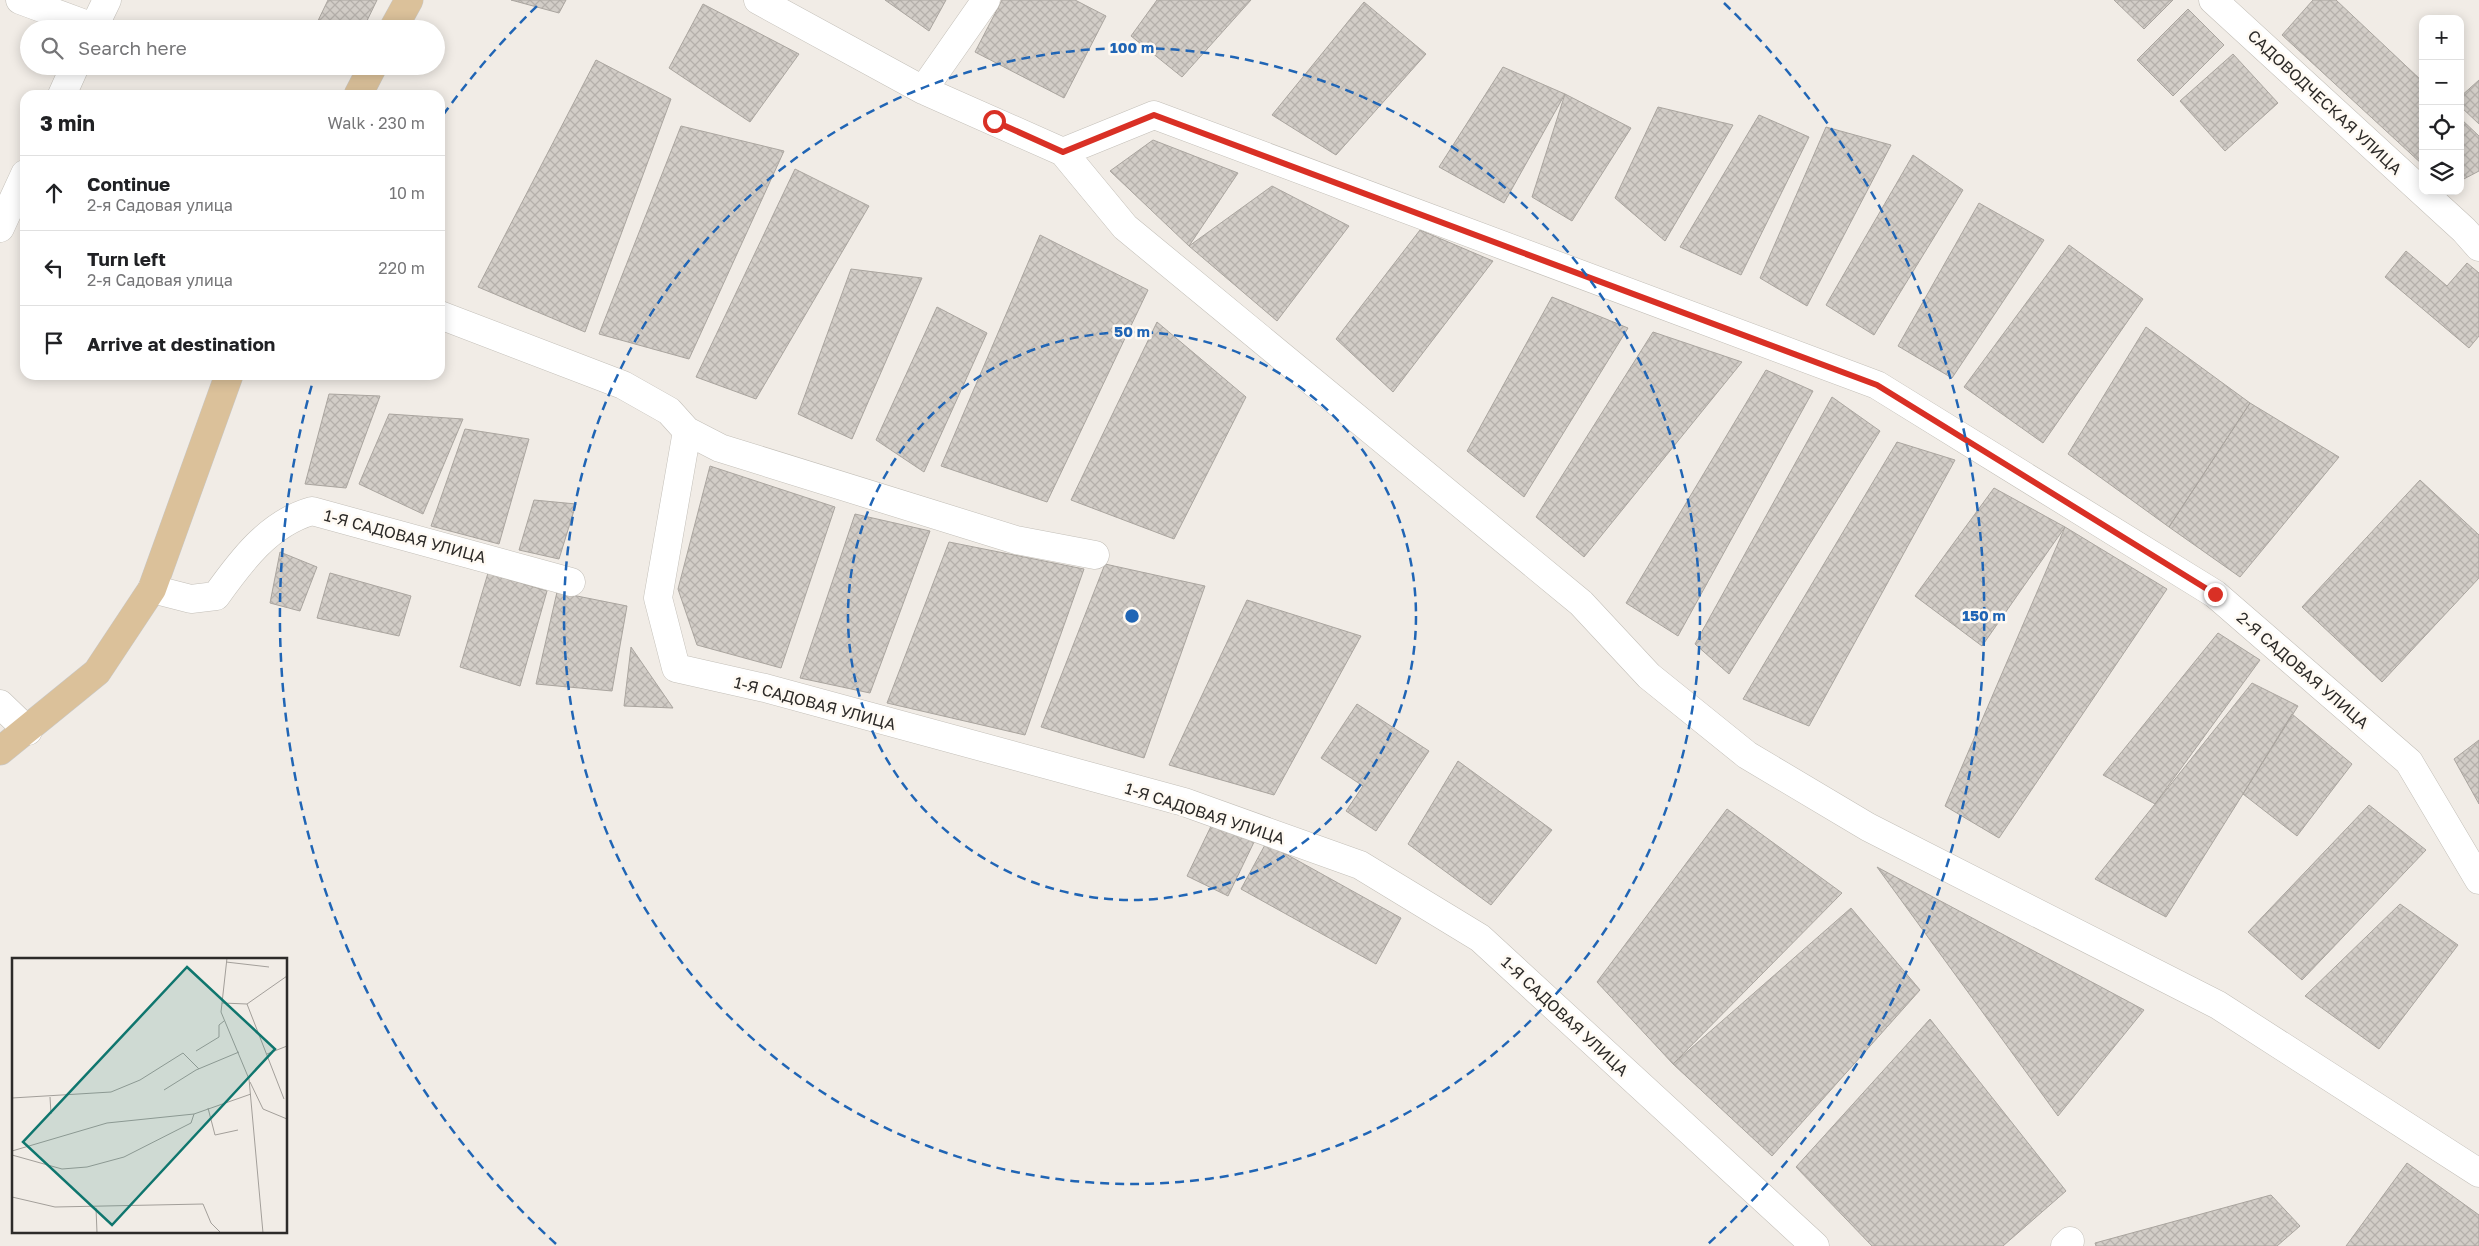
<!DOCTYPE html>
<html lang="en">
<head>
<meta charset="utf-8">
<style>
  :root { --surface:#fff; --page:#f2f2f2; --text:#202124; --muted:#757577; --line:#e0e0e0 }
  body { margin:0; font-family:"Golos Text",sans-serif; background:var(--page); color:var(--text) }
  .controls { position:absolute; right:15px; top:15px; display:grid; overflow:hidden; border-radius:10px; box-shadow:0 2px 12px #0003 }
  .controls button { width:45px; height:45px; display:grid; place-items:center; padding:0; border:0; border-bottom:1px solid var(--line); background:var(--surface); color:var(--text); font:25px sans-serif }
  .stop { position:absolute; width:15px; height:15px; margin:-11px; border:4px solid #d93025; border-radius:50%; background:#fff }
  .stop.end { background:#d93025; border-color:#fff; box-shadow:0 1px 5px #0008 }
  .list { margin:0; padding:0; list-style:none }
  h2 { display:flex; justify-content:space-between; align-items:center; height:65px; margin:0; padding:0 20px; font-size:21px }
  h2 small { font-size:16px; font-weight:400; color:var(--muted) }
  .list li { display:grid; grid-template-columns:32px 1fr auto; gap:15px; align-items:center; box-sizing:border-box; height:75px; padding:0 20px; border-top:1px solid var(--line) }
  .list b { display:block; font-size:19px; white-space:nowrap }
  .list p { margin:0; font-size:16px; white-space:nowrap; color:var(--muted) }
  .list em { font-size:16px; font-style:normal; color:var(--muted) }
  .icon { flex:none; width:28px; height:28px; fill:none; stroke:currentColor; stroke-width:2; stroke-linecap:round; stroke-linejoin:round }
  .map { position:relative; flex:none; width:2479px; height:1246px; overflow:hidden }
  .search { position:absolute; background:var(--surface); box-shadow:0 2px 12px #0003; left:20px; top:20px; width:425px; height:55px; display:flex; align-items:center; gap:12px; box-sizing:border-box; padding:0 18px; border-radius:28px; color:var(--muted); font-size:19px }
  .panel { position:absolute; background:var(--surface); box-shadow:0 2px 12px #0003; left:20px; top:90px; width:425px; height:290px; border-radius:15px }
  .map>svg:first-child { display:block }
</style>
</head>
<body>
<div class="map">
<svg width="2479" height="1246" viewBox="0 0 2479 1246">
  <defs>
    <pattern id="building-cross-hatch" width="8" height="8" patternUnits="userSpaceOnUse" patternTransform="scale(1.25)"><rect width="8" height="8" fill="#d2cdc7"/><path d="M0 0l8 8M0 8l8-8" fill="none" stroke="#b5b0ab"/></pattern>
  </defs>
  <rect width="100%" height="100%" fill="#f1ece6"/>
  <path fill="url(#building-cross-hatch)" stroke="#aaa59f" d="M328,0H377L363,29H314Z
    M511,0H566L559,13Z
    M885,0H946L929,31Z
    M1002,0H1075L1106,16L1064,98L975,52Z
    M1157,0H1251L1182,77L1131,36Z
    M2114,0H2173L2144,29Z
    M2313,0H2336L2423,82V165L2282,35Z
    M1364,2L1426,54L1336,155L1272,115Z
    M703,4L799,54L750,122L669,68Z
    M2188,9L2224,45L2173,96L2137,60Z
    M2233,54L2278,103L2225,151L2180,101Z
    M596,60L671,99L585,332L478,287Z
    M1503,67L1565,94L1504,203L1439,167Z
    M2479,80V124L2460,106V97Z
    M1565,94L1631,128L1572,221L1532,197Z
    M1658,107L1733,125L1665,241L1615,198Z
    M1759,115L1809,137L1741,275L1680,247Z
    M2460,118L2479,136V171L2460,181Z
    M681,126L784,151L689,359L599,334Z
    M1826,127L1891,145L1807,306L1760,278Z
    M1153,140L1238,173L1189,246L1110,171Z
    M1913,155L1963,190L1874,335L1826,305Z
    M795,169L869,206L756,399L696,377Z
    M1272,186L1349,226L1277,321L1189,246Z
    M1979,203L2044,240L1952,378L1898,346Z
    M1420,230L1493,261L1393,392L1336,339Z
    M1040,235L1148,290L1047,502L941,466Z
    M2069,245L2143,299L2043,443L1964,387Z
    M2406,251L2447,286L2467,263L2479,273V336L2469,348L2385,277Z
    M851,269L922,278L852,439L798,414Z
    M1552,297L1628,328L1524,497L1467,451Z
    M937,307L987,333L924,472L876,440Z
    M1157,322L1246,397L1174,539L1071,500Z
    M2146,327L2250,403L2169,527L2068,454Z
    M1653,332L1742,362L1584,557L1536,517Z
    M1766,370L1813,391L1678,636L1626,603Z
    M329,394L380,396L346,488L305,484Z
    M1832,397L1880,431L1729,674L1695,644Z
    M2250,403L2339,457L2240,577L2169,527Z
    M389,414L463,419L423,514L359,484Z
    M465,429L529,439L499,544L431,526Z
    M1897,442L1955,460L1809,726L1743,699Z
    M710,466L835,507L781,668L697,645L678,589Z
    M2420,480L2479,535V578L2382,682L2302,607Z
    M1994,488L2065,527L1982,646L1915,596Z
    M534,500L576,504L559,559L519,550Z
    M855,514L930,531L870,693L800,678Z
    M2065,527L2167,589L1999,838L1945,806Z
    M949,542L1084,569L1025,735L887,703Z
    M280,552L317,567L300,611L270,603Z
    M1105,564L1205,586L1144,758L1041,727Z
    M330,573L411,596L399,636L317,618Z
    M488,573L547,591L520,686L460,667Z
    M557,592L627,606L612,691L536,684Z
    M1247,600L1361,636L1274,795L1169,765Z
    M2218,633L2260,660L2155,804L2103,775Z
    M631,647L673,708L624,706Z
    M2252,683L2298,706L2166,917L2095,879Z
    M1357,704L1429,751L1376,831L1346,811L1363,786L1321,758Z
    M2292,714L2352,764L2297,836L2243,794Z
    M2479,740V804L2454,759Z
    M1458,761L1552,830L1491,905L1408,844Z
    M2369,805L2426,850L2302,980L2248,932Z
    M1727,809L1842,893L1673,1064L1597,982Z
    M1214,820L1255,840L1228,896L1187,876Z
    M1266,843L1401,918L1376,964L1241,889Z
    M1877,867L2144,1010L2058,1116Z
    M2400,904L2458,945L2379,1049L2305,996Z
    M1851,908L1920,990L1772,1156L1673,1064Z
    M1930,1019L2066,1191L2003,1246H1872L1796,1167Z
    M2407,1163L2479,1215V1246H2346Z
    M2271,1195L2300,1226L2277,1246H2096L2095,1243Z"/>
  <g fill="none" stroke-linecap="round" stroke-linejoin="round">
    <g stroke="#c3bfb8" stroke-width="29">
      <path id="minor" d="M20,0L93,27
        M758,0L923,90L1063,152L1154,115L1877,385L2215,594L2409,762L2479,880
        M2213,0L2464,230L2479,247
        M93,29L107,0
        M923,90L986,0
        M62,95L75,66
        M1063,152L1125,227L1581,603L1649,676L1747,755L1868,827L2218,1005L2479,1173
        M0,228L25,174
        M440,315L623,385L669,411L687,431L720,448L1016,540L1095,555
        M687,431L658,598L676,668L765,688L1184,802L1360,865L1480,938L1815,1246
        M152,589L191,599L216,596C241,561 269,523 312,511L571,582
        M0,704L28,731
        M2065,1246L2070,1241"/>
    </g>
    <g stroke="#c8c8c7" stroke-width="29">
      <path id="major" d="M393,29L409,0
        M358,95L373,66
        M0,751L97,672L152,589L229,375"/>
    </g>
    <use href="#minor" stroke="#fff" stroke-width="28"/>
    <use href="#major" stroke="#dbc19a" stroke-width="28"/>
  </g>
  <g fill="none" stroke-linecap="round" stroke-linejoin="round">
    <path stroke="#d93025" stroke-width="6" d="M994,121L1063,152L1154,115L1877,385L2215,594"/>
  </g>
  <g fill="none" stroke="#2065b5" stroke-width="2.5" stroke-dasharray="9 6">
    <circle cx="1132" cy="616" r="284"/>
    <circle cx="1132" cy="616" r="568"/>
    <path d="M556 1244A852 852 0 0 1 313 381M443 115A852 852 0 0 1 540 3M1724 3A852 852 0 0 1 1708 1244"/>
  </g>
  <g text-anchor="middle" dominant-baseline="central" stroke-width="5" stroke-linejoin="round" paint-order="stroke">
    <g font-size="16" fill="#2d2b29" stroke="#fffaf3">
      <text transform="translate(2325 102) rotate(43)">САДОВОДЧЕСКАЯ УЛИЦА</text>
      <text transform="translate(405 536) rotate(15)">1-Я САДОВАЯ УЛИЦА</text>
      <text transform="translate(2303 670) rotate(41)">2-Я САДОВАЯ УЛИЦА</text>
      <text transform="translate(815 703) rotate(15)">1-Я САДОВАЯ УЛИЦА</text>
      <text transform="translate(1205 813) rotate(18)">1-Я САДОВАЯ УЛИЦА</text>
      <text transform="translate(1565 1016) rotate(43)">1-Я САДОВАЯ УЛИЦА</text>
    </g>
  </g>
  <g transform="translate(12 958)">
    <rect width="275" height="275" fill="#f1ece6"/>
    <path fill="none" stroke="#a39f9a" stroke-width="1" d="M215,0L209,54L237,121L251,275M214,4L257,9M210,45L235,46L272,141M235,46L275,18M184,93L207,79V67L212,63M255,96L275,88M238,124L251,151L275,161M152,132L184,112L227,94M38,139L39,156M0,140L99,134L128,122L171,95L187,111M196,150L203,177L226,172M0,193L95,165L182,156M0,197L50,211L75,209L112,199L179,165L182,156L239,136M0,239L43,249L191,246L199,265L209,275M84,250L85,275"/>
    <path fill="#0f766e" fill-opacity="0.15" stroke="#0f766e" stroke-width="2.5" d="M175,9L263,91L100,267L11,184Z"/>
    <rect width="275" height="275" fill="none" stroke="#2d2b29" stroke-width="2.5"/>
  </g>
  <circle cx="1132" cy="616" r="8" fill="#2065b5" stroke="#fffaf3" stroke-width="2.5"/>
  <g font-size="15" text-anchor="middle" font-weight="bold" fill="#2065b5" stroke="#fffaf3" stroke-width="5" stroke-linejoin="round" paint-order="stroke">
    <text x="1132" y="53">100 m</text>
    <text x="1132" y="337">50 m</text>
    <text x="1984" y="621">150 m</text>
  </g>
</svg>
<div class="controls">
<button>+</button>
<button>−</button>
<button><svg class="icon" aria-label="locate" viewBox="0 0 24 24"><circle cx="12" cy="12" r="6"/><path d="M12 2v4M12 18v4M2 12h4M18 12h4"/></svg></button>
<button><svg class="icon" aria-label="layers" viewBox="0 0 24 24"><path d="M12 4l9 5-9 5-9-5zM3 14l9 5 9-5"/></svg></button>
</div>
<div class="stop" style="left:994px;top:121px"></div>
<div class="stop end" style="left:2215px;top:594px"></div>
<div class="search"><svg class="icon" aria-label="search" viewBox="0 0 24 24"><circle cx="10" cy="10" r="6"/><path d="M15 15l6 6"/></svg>Search here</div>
<section class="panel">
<h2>3 min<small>Walk · 230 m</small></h2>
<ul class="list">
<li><svg class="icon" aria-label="ahead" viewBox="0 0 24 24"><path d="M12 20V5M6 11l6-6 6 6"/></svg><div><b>Continue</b><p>2-я Садовая улица</p></div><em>10 m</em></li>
<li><svg class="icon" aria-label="left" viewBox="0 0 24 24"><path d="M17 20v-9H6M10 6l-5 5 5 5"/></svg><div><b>Turn left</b><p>2-я Садовая улица</p></div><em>220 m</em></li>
<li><svg class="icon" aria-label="arrive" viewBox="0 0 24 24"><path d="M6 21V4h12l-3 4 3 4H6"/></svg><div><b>Arrive at destination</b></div></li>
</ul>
</section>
</div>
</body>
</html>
